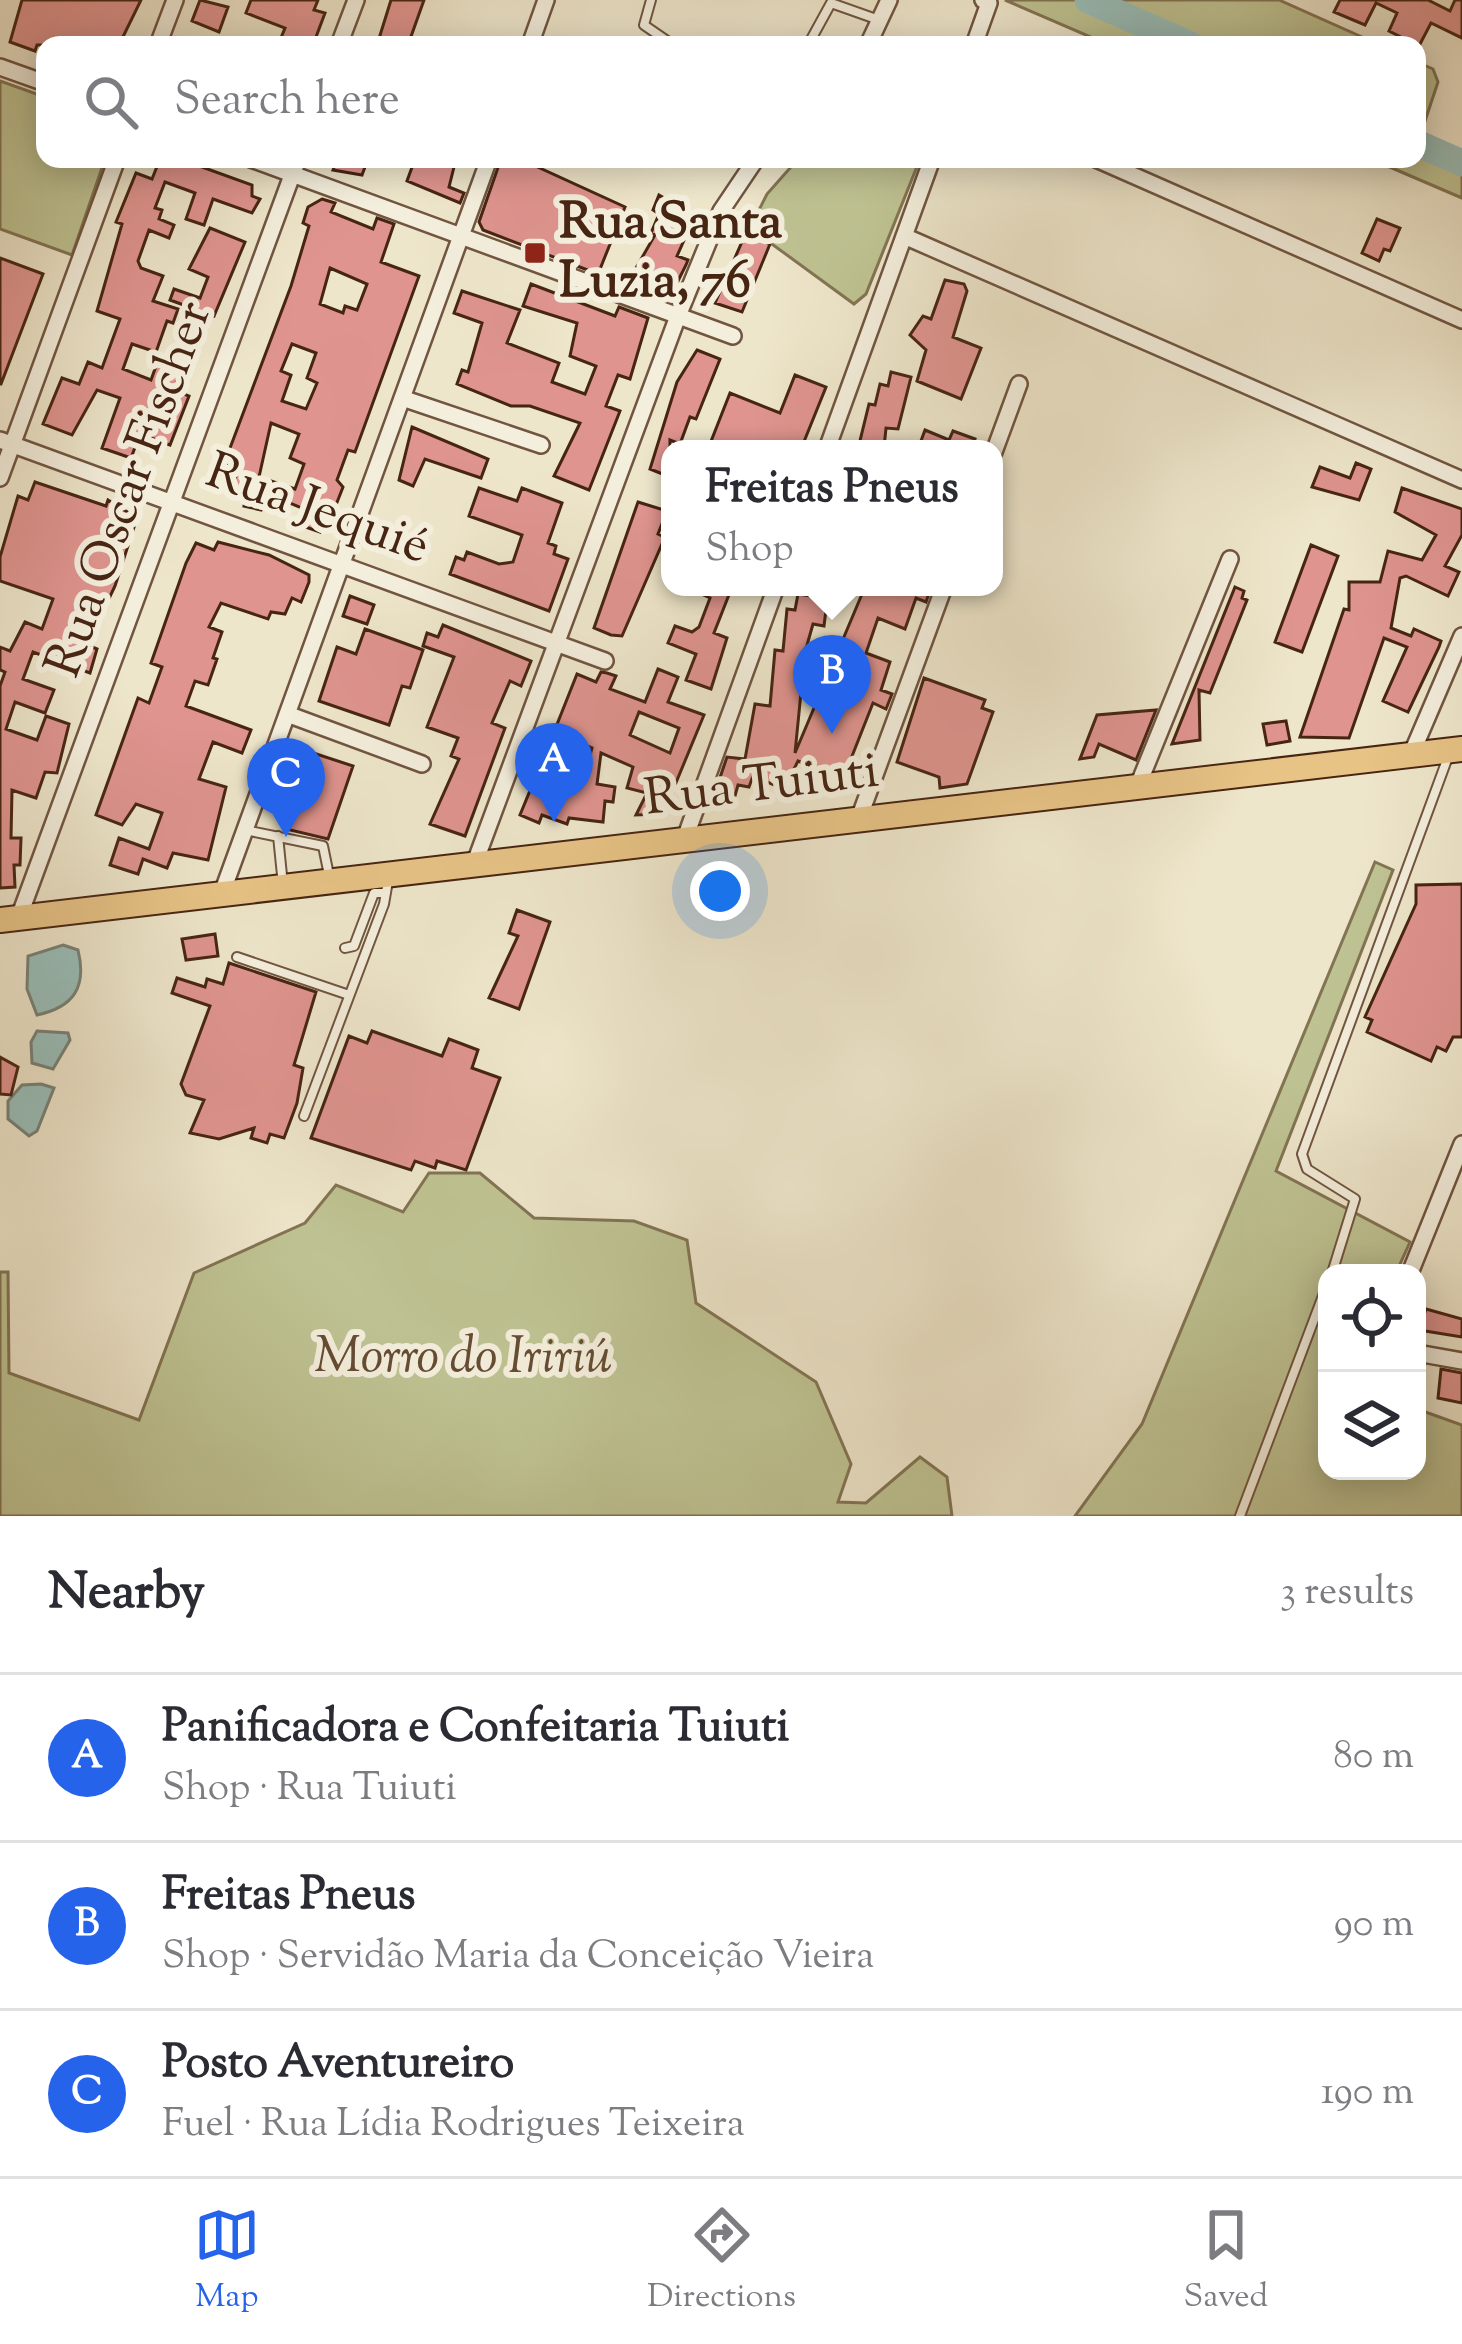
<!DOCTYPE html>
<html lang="en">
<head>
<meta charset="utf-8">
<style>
  :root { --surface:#fff; --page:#f7f7f7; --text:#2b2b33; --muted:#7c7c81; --line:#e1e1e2; --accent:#2563eb }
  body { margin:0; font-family:"Sorts Mill Goudy",serif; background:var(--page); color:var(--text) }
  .controls { position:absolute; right:36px; bottom:36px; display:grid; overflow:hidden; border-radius:24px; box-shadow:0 6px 30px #0003 }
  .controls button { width:108px; height:108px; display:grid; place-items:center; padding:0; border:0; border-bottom:3px solid var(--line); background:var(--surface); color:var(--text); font:60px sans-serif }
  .you { position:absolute; left:720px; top:891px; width:42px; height:42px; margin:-30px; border:9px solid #fff; border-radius:50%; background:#1a73e8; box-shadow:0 0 0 18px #1a73e833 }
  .badge { display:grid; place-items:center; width:78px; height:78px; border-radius:50%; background:var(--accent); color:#fff; font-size:39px; font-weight:700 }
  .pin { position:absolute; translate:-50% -99px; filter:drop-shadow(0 3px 6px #0008) }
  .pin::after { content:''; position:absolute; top:63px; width:42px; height:36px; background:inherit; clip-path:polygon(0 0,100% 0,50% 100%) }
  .popup { position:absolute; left:661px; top:440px; width:342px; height:156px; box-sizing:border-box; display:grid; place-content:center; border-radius:24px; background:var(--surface); filter:drop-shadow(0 3px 9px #0005); font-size:39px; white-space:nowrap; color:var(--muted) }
  .popup b { font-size:45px; color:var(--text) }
  .popup::after { content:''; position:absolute; left:50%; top:100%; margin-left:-24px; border:24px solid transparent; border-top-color:var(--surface) }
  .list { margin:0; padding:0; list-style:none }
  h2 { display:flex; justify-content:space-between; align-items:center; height:156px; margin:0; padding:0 48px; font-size:51px }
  h2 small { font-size:39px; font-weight:400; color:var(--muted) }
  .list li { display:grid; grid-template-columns:78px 1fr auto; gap:36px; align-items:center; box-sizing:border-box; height:168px; padding:0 48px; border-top:3px solid var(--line) }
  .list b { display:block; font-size:45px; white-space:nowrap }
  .list p { margin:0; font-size:39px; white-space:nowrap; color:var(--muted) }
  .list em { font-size:39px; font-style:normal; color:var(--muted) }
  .icon { flex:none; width:66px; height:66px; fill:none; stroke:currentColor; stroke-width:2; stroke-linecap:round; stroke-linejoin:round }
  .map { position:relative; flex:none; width:1462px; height:1516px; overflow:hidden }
  .search { position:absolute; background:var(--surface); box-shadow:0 6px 30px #0003; left:36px; right:36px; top:36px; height:132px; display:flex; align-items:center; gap:30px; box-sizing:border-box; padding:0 42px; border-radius:24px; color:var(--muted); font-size:45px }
  .sheet { height:660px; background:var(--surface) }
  nav { display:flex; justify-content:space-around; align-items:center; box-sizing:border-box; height:168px; border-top:3px solid var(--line); background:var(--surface); font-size:33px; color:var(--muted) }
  nav a { display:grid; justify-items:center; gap:6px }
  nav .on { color:var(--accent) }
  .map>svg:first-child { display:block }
</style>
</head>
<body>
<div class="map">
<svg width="1462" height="1516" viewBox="0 0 1462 1516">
  <rect width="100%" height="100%" fill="#eee6cb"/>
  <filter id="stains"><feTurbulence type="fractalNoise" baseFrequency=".00167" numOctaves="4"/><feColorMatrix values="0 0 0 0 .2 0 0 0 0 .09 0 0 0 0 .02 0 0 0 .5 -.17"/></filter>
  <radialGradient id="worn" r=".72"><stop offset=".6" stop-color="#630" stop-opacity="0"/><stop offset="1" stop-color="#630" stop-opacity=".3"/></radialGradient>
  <path fill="#bfc393" stroke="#837453" stroke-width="3" d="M1005,0H1279L1380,45H1109Z
    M1417,62L1433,69L1438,82L1422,130L1429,141L1462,155V198L1371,159H1417Z
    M0,81L45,97V159H105L72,255L0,229Z
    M798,159H920L866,294L854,304L750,228L767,194Z
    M1375,862L1393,870L1276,1171L1410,1242L1396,1273H1327V1471H1417V1409L1462,1425V1516H1075L1142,1424Z
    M429,1173H480L534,1218L634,1221L687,1240L696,1303L816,1382L851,1464L838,1502L866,1503L920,1457L947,1477L952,1516H0V1272H8L9,1373L139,1420L194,1273L305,1223L336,1185L403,1212Z"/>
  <path fill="#99bfba" stroke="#788177" stroke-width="3" d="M63,945L78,950C87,987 74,1007 37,1015L27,989L28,956Z
    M37,1031L68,1033L70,1040L53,1069L32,1063L31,1042Z
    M41,1084L54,1088L37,1131L29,1136L8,1119V1101L22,1085Z"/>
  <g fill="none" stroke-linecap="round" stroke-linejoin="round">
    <path stroke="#99bfba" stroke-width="27" d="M1088,0L1191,45
      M1417,143L1462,163"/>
  </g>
  <path fill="#df948f" stroke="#472513" stroke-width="3" fill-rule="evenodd" d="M22,0H141L119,45H37L35,51L10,42Z
    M200,0L228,7L219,32L192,21Z
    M251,0H318L314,10L325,13L313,45H278L285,28L246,13Z
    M391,0H424L408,45H377Z
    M1340,0H1428L1450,11L1455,0H1462V38L1431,23L1419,46L1389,31L1397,13L1376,3L1365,25L1334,12Z
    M160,159H180L252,185V196L260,199L252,213L213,199L204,225L186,219L195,193L165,182L155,208L162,210L159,219L174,225L169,238L149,230L138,261L141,268L163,276L153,301L178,309L173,323L167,321L156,352L132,344L123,369L151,380L160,355L183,364L174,390L189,396L170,445L140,434L131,458L102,448L120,398L97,390L72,435L43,424L62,378L79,384L88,362L102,368L120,319L97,311L122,224L116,222L136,173L152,179Z
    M322,159H368L362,175L333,170L335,165Z
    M415,159H456L449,187L464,193L460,203L407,181Z
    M501,159H520L625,207L598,274L483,230L479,222Z
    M659,195L679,206L671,221L689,229L677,256L688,260L686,265L678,281L668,277L664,283L636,268L655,235L651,233L659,214L653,210Z
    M322,199L335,203L331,212L373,229L377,218L394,224L381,262L419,276L355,452L348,450L337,480L343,487L336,505L330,503L320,532L297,524L302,508L266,493L261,510L244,506L246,496L231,493L238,469L224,464L291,286L309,226L303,223L308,207ZM330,268L367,284L357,310L345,306L343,313L320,304ZM292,344L316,353L307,378L317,383L306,409L282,401L291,375L281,371ZM271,423L299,434L290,458L304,464L295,489L259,477Z
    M1377,219L1400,228L1390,251L1384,249L1379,261L1362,253Z
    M210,228L245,242L214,316L170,300L174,289L200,298L208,277L189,269Z
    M745,235L770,244L742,312L715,303Z
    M0,258L43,274L1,384H0Z
    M945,280L964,284L967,291L953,337L981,348L961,399L917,381L926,350L910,335L923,316L931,319Z
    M531,284L615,316L619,307L648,318L630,379L618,375L606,406L620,411L589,490L554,476L580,423L530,406H511L457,384L462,370L468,372L482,323L454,313L462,291L520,310L507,343L559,363L552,382L585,394L596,366L570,356L577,323L523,306Z
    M697,350L720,359L696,419L690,417L680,444L670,440V477L650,469L677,382Z
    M891,372L911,377L898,429L886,428L884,448L858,449L869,404L875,405L880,384L888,386Z
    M795,375L826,387L801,449H708L730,393L780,413Z
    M412,427L488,459L481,478L425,459L413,486L399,480Z
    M925,430L949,440L953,431L975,439L971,449H918Z
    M1356,463L1371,469L1359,500L1312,487L1320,467L1350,478Z
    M35,482L106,506L108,500L137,518L115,586L87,645L97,649L90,673L33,652L23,679L54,690L45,713L15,702L6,729L37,740L46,716L69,724L57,773L45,772L36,798L12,790L11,838H21L20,865H14L15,887L0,888V686L5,672L0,670V647L10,651L25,622L42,629L53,599L0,581V557L18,496L28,500Z
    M479,488L517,501L522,488L562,503L548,543L556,546L554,554L568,559L549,611L450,574L456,557L464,560L467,552L499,564L513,562L522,535L469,516Z
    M1402,488L1462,509V535L1445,566L1459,572L1448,596L1406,576L1400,578L1391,628L1411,636L1414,629L1441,641L1439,647L1408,712L1383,701L1407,647L1384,638L1349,738L1300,737L1344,609L1349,610V582H1380L1388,551L1422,560L1436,535L1395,512Z
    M638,502L667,511L658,534L665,537L622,636L611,635L594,628Z
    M218,542L269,555L309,575V582L301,602L292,598L285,614L271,612L268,619L221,603L209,627L222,632L213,658L217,659L208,685L195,681L186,706L251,730L242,753L213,742L199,779L226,787L208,860L173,853L167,868L143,859L138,874L110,865L119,838L149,849L162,813L136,804L122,825L96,815L138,698L149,703L162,667L151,663L186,563L196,543L214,550Z
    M1311,545L1338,556L1302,652L1275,642Z
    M686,587H732L714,633L727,638L711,689L686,680L696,654L668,643L675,626L692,632L699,627L710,598Z
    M865,587L930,590L926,602L916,598L905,629L878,618L866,653L890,662L881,690L892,694L886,709L873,703L843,779L798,761L784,789L753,776L749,787L738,785L733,803L712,801L727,757L745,759L755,704L770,706L775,650L783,651L787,609L795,610L798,594L824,598L826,610L824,626L813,624L805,652L795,753Z
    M1235,587L1244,591L1242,598L1247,600L1210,693L1199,690L1200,740L1172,744Z
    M350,596L374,605L367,624L343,616Z
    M443,625L531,661L521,686L510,681L492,723L505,728L465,836L430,824L459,759L451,756L458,738L427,727L454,657L423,646L427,633L438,637Z
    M365,629L423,650L410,688L402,686L389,725L319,701L337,647L356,654Z
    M658,669L678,677L668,702L704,715L663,814L636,815L647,793L627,788L633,767L601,753L597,784L615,787L613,802L605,801L603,822L569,818L567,824L542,815L539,823L520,815L538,771L530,768L542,735L555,740L545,767L583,782L592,748L554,732L577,674L596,682L601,672L607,673L616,676L610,689L645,702ZM639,712L679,728L670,753L630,735Z
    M924,678L985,700L982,708L993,712L967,784L940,788L939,777L897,762Z
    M1156,710L1136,760L1099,744L1094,757L1080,759L1097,715Z
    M1286,721L1290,741L1267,745L1263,724Z
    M295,747L353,766L328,839L286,829L301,781L285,775Z
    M1462,884V1037H1453L1446,1051L1437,1047L1431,1061L1367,1032L1372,1020L1365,1017L1416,904V885Z
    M517,910L550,922L519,1009L489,998L518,936L509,933Z
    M215,934L218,956L186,960L182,939Z
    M229,963L316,992L294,1065L303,1068L297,1103L284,1138L270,1134L267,1143L251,1138L254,1128L219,1139L190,1133L204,1100L186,1095L181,1084L210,1006L172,993L177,978L205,987L207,979L223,984Z
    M372,1031L442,1056L449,1039L478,1050L472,1068L500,1078L466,1170L437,1161L435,1168L415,1161L411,1170L311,1138L349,1036L367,1043Z
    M0,1057L18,1067L11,1095L0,1094Z
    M1426,1309L1462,1319V1337L1419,1330Z
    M1441,1369L1462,1373V1403L1438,1398Z"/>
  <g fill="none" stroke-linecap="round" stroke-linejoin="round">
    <g stroke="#715541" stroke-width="12">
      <path id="lane" d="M651,0L644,25L673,45
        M808,45L831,3L879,20
        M245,830L323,846L330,880
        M278,836L283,885
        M345,948L354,946L374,893H386
        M237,957L349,995
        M304,1116L384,904L388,881
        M1332,1273L1355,1199L1307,1169L1302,1154L1448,757
        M1240,1516L1327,1285"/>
    </g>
    <g stroke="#715541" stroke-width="20">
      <path id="street" d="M158,45L175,0
        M339,45L356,0
        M530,45L546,0
        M868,45L889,0
        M974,45L989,3L983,0
        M0,67L45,83
        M251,159L733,336
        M1096,159L1462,320
        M904,236L1462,480
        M402,398L541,445
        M0,440L605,661
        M827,449L932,159
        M994,452L1019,384
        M0,478L117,159
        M287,714L422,764
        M1411,755L1462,636
        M1137,788L1230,559
        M858,821L944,587
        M684,841L776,587
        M474,865L678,316L721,211L756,159
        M222,893L489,159
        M19,917L298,159
        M1410,1273L1462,1144
        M1417,1353L1462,1361"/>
    </g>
    <g stroke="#472513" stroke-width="28">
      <path id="primary" d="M0,920L1462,749"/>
    </g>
    <use href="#lane" stroke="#f4efdd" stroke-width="8"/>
    <use href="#street" stroke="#f4efdd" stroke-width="15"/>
    <use href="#primary" stroke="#e7c386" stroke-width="24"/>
  </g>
  <rect fill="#8f2418" stroke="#f4efdd" stroke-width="4.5" x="523" y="241" width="24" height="24" rx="6"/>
  <g text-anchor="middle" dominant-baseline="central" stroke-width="12" stroke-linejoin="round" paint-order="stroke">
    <g font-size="51" font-weight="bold" fill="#472513" stroke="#f4efdd" text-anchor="start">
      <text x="559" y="224">Rua Santa<tspan x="559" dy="59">Luzia, 76</tspan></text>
    </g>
    <g font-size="51" fill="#472513" stroke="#f4efdd">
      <text transform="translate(131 490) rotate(-70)">Rua Oscar Fischer</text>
      <text transform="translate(317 511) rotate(20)">Rua Jequié</text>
      <text transform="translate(762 787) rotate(-7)">Rua Tuiuti</text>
    </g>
    <g font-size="51" font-style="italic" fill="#654c33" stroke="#f4efdd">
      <text x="463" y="1358">Morro do Iririú</text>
    </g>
  </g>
  <rect width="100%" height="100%" filter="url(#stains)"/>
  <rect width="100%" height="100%" fill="url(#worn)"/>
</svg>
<div class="controls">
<button><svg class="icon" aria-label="locate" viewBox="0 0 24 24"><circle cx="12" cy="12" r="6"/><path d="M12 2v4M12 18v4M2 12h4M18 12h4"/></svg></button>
<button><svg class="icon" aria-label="layers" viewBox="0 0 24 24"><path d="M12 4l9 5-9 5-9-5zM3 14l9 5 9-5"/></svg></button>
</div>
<div class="you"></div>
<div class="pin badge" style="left:554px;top:822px">A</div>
<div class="pin badge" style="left:832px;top:734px">B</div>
<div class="popup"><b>Freitas Pneus</b>Shop</div>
<div class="pin badge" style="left:286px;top:837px">C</div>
<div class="search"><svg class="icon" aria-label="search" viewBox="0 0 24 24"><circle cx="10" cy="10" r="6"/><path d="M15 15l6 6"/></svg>Search here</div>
</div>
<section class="sheet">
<h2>Nearby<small>3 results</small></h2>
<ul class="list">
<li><span class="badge">A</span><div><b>Panificadora e Confeitaria Tuiuti</b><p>Shop · Rua Tuiuti</p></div><em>80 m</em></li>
<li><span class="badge">B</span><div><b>Freitas Pneus</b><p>Shop · Servidão Maria da Conceição Vieira</p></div><em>90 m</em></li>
<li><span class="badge">C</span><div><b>Posto Aventureiro</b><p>Fuel · Rua Lídia Rodrigues Teixeira</p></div><em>190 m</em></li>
</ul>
</section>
<nav>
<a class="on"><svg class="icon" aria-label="map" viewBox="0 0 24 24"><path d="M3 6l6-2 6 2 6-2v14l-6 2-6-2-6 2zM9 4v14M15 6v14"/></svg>Map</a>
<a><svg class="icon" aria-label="directions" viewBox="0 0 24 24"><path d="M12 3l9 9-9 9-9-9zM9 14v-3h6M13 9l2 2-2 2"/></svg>Directions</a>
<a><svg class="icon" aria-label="saved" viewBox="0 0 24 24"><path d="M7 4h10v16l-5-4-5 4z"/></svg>Saved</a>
</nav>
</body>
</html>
